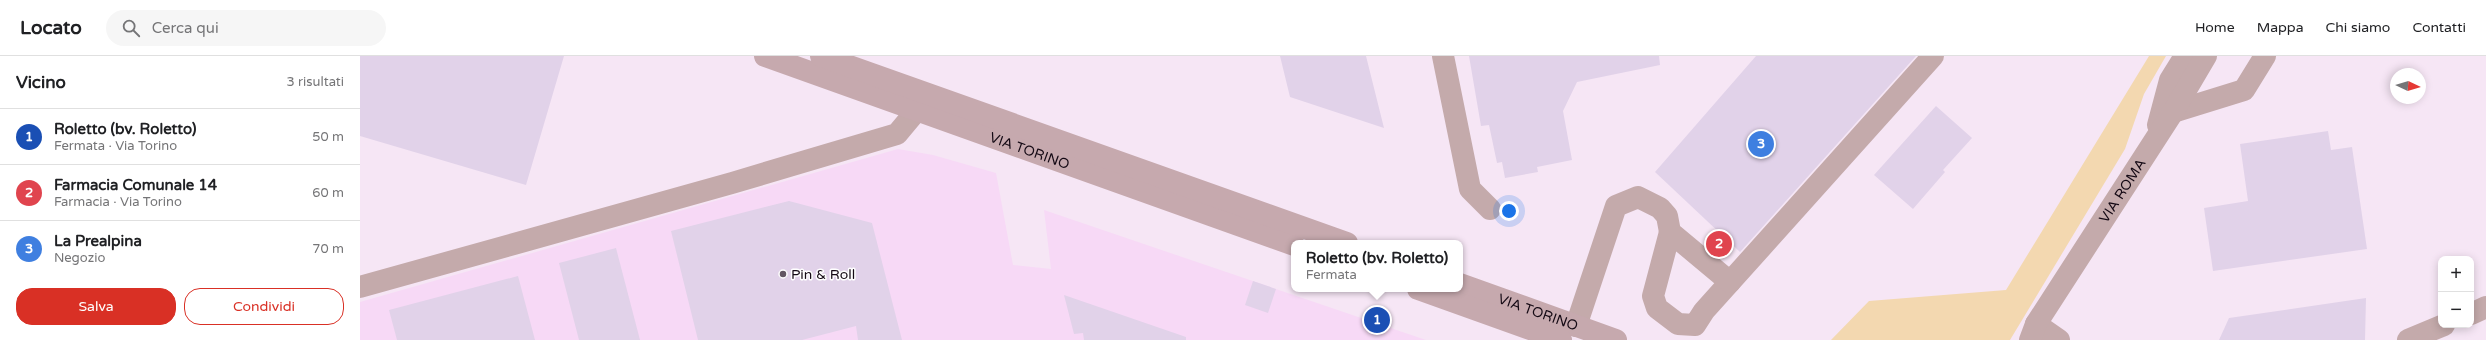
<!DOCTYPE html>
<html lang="it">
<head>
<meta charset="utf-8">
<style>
  :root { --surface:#fff; --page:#f6f6f6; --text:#202124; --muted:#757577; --line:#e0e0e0; --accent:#d93025 }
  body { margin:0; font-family:"Varela Round",sans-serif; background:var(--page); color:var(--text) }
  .controls { position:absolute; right:12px; bottom:12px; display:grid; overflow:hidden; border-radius:8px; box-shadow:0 2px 10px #0003 }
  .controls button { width:36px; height:36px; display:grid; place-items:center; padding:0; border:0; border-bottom:1px solid var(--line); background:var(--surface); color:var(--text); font:20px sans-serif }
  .compass { position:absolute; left:2030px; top:12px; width:36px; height:36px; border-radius:50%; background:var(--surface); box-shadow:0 2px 10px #0003; rotate:94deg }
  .you { position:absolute; left:1149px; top:155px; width:14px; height:14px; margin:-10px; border:3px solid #fff; border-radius:50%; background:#1a73e8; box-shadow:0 0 0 6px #1a73e833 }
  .badge { display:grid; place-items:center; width:26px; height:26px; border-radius:50%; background:var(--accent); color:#fff; font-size:13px; font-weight:700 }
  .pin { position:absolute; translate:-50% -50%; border:2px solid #fff; box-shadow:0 1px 4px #0006 }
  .popup { position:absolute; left:931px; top:184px; width:172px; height:52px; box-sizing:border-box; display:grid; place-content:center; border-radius:8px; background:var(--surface); filter:drop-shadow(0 1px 3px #0005); font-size:13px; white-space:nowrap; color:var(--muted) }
  .popup b { font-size:15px; color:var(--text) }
  .popup::after { content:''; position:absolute; left:50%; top:100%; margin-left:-8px; border:8px solid transparent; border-top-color:var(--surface) }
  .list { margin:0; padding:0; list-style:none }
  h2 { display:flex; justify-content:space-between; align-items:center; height:52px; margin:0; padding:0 16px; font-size:17px }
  h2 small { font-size:13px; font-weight:400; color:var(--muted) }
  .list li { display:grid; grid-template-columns:26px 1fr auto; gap:12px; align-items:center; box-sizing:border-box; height:56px; padding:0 16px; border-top:1px solid var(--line) }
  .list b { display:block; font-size:15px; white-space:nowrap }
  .list p { margin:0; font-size:13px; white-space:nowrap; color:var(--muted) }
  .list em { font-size:13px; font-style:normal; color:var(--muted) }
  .actions { display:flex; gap:8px; padding:12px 16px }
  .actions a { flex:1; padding:9px 0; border:1px solid var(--accent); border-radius:16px; text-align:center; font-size:14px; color:var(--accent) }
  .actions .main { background:var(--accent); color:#fff }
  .icon { flex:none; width:22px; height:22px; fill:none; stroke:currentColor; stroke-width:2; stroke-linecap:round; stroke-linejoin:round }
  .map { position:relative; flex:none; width:2126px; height:284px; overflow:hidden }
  header { display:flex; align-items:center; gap:24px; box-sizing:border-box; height:56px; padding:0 20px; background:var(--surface); border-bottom:1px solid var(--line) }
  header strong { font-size:19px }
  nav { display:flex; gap:22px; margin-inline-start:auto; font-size:14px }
  .search { width:280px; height:36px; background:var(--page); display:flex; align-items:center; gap:10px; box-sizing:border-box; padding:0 14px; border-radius:22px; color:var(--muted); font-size:15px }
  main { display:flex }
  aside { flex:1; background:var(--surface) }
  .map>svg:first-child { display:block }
</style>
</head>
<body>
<header>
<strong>Locato</strong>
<div class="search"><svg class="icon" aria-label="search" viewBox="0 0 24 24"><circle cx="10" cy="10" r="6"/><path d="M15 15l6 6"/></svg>Cerca qui</div>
<nav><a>Home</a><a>Mappa</a><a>Chi siamo</a><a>Contatti</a></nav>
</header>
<main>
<aside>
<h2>Vicino<small>3 risultati</small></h2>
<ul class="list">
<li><span class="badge" style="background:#1a4fb4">1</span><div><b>Roletto (bv. Roletto)</b><p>Fermata · Via Torino</p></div><em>50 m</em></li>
<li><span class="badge" style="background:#e0444e">2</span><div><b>Farmacia Comunale 14</b><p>Farmacia · Via Torino</p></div><em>60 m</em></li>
<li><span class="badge" style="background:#3f7fe0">3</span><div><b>La Prealpina</b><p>Negozio</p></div><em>70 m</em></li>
</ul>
<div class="actions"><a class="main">Salva</a><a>Condividi</a></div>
</aside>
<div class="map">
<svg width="2126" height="284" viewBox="0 0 2126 284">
  <rect width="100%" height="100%" fill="#f6e6f5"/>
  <path fill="#f7d9f6" d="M538,93L573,99L636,117L653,209L691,213L684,154L1066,284H0V246Z"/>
  <path fill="#f3d8b0" d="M1789,0H1806L1784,38L1765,93L1650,284H1471L1509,245L1646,234Z"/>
  <path fill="#e1d2e9" d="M0,0H204L166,129L0,80Z
    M920,0H1006L1024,72L930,41Z
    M1109,0H1299L1300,9L1217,26L1203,55L1212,104L1177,111L1178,116L1145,122L1142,106L1137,107L1129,69L1121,70Z
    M1396,0H1556L1380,196L1295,116Z
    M1576,50L1612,82L1583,114L1585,116L1553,153L1514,119Z
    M1968,75L1971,94L1992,91L2007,193L1853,215L1844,152L1888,145L1880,88Z
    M429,145L512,167L542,284H498L496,270L442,284H338L311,175Z
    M256,192L280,284H219L199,207Z
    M158,220L175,284H37L29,254Z
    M893,225L916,233L908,257L885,249Z
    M704,239L826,281V284H724L723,277L714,278Z
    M2006,242L2005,284H1859L1869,262Z"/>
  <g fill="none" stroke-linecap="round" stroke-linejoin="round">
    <g stroke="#c4aaab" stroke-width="22">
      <path d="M1083,0L1110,133L1130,153"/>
      <path d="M1813,56L1884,34L1905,0"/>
      <path d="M1798,69L1810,24L1825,0"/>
      <path d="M1310,176L1293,240L1297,252L1318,268L1335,269L1344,255L1573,0"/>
      <path d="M0,231L372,127L537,78L557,54"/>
      <path d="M2111,258L2126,251"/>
      <path d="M1676,268L1699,284"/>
      <path d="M1216,270L1256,150L1278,141L1300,152L1307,160L1310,176L1370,226"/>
      <path id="s1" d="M1670,284L1676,268L1813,56L1846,0"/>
      <path d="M2048,284L2084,269"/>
    </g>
    <g stroke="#c6a9ae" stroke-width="22">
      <path id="s2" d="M405,0L934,189"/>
      <path d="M461,0L987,187"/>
      <path id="s3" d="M1100,228L1256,284"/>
      <path d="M1058,233L1201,284"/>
    </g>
  </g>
  <circle fill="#635663" stroke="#fff" stroke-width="1.5" cx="423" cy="218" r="4"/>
  <g text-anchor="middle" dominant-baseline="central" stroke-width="3" stroke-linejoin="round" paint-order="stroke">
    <g font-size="14" fill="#140914" stroke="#fff">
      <text stroke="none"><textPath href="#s2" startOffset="281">VIA TORINO</textPath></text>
      <text stroke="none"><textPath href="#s1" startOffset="176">VIA ROMA</textPath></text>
      <text stroke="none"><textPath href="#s3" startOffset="83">VIA TORINO</textPath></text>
    </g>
    <g font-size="14" fill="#140914" stroke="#fff" text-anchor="start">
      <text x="431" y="218">Pin &amp; Roll</text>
    </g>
  </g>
</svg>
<div class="controls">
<button>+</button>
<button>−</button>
</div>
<svg class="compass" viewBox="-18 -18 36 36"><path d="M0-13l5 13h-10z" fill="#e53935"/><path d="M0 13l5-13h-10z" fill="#757577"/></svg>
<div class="you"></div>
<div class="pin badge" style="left:1017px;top:264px;background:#1a4fb4">1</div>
<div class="popup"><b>Roletto (bv. Roletto)</b>Fermata</div>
<div class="pin badge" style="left:1359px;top:188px;background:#e0444e">2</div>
<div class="pin badge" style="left:1401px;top:88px;background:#3f7fe0">3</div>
</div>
</main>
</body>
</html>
